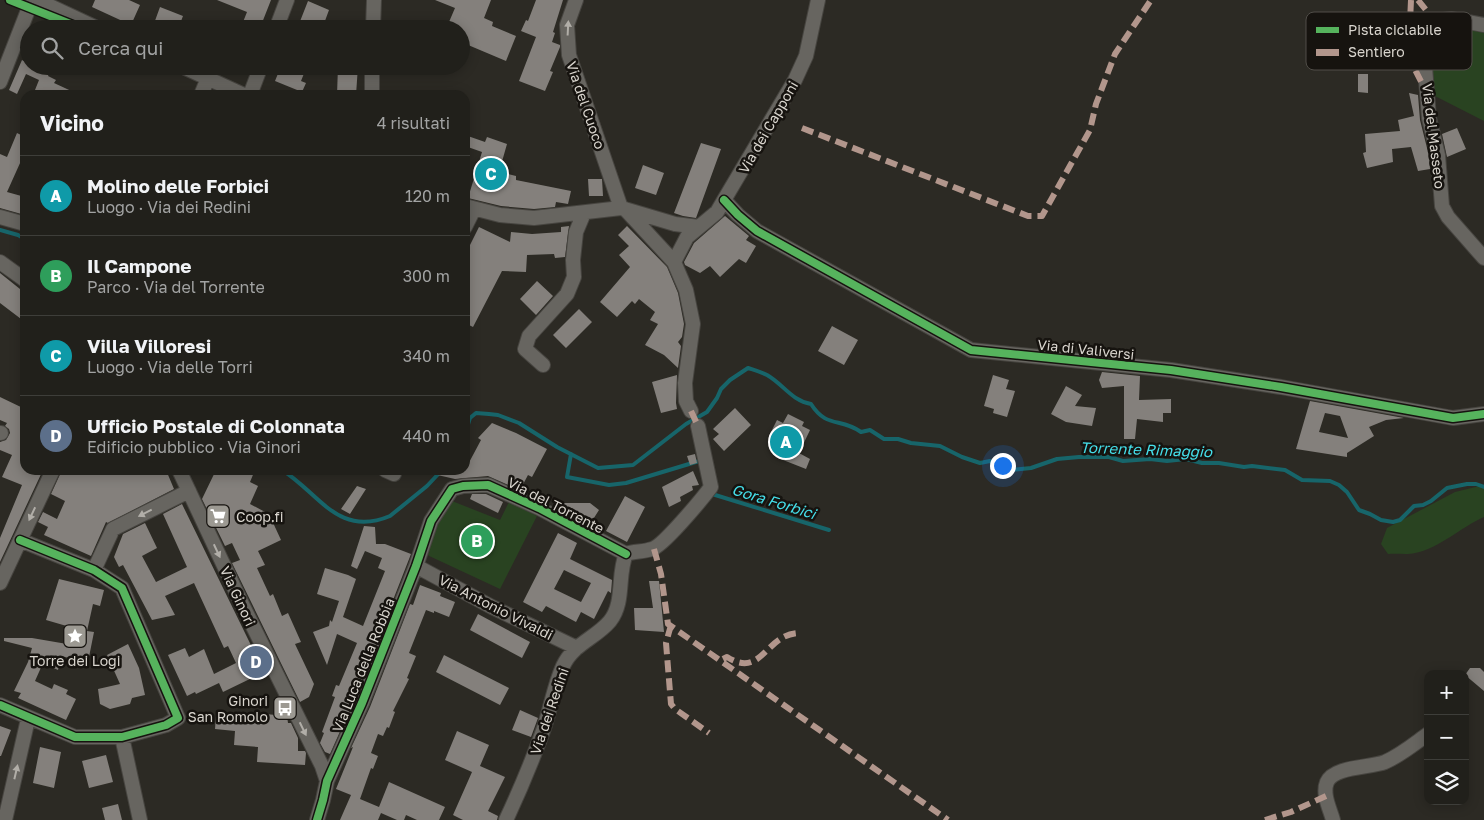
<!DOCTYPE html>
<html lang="it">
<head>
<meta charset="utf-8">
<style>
  :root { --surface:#21201b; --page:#2d2d28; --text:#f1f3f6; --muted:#a2a3a3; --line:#3e3e3a; --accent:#9c9992 }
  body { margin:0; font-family:"Golos Text",sans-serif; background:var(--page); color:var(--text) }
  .controls { position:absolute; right:15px; bottom:15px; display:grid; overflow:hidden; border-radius:10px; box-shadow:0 2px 12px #0003 }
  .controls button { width:45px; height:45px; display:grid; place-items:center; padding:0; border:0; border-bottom:1px solid var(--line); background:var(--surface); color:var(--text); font:25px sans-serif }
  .you { position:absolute; left:1002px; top:465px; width:18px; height:18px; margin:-12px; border:4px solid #fff; border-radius:50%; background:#1a73e8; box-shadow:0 0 0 8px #1a73e833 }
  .badge { display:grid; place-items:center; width:32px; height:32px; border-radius:50%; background:var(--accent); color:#fff; font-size:16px; font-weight:700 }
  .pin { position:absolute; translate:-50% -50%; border:2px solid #fff; box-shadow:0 1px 5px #0006 }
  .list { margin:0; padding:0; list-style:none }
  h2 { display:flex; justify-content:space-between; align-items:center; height:65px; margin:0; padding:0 20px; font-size:21px }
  h2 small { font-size:16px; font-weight:400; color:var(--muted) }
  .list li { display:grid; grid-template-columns:32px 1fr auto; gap:15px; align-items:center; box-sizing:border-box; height:80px; padding:0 20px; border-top:1px solid var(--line) }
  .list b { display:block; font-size:19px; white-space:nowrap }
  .list p { margin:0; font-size:16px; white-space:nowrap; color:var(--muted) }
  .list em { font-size:16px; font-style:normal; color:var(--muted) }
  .icon { flex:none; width:28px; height:28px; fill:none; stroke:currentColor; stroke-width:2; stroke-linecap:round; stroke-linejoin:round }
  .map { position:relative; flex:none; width:1484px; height:820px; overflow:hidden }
  .search { position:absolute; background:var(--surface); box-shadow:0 2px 12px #0003; left:20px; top:20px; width:450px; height:55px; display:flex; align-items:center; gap:12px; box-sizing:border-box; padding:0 18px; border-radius:28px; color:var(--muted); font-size:19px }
  .panel { position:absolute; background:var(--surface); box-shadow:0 2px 12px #0003; left:20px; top:90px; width:450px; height:385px; border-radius:15px }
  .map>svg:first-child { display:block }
</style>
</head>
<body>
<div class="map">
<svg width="1484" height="820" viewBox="0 0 1484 820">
  <rect width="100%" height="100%" fill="#2c2a24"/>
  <path fill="#294321" d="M1453,24L1484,28V121L1431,94L1430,42L1436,28Z
    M1484,485V517C1461,527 1440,548 1415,553C1407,555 1397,553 1388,554L1381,544L1387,528L1455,492Z
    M452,501L500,520L509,502L537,516L500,589L425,554L435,529Z"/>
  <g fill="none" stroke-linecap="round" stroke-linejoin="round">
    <path stroke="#17656a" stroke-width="4" d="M0,230L18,235L25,239
      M465,446L466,431L470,418L476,413L489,414L498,415L519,423L557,447L598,468L633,465L686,424L707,412L717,398L721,389L730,380L748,368C754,370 761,372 767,375C783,384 792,401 811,404C827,429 840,417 861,432L870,430L884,439H898L911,443L940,446L962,457L980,463L990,461L998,467L1011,470L1031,468L1057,459L1079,457H1109L1123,461L1150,459L1167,461L1186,459L1202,463H1219L1244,467L1252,466L1285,470L1302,480L1330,481L1339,485L1347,492L1359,510L1370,514L1381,520L1393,522L1400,520L1414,506L1423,505L1431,501L1447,488L1467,484H1476L1484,487
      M571,454L567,477L609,485L626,483L699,461L701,465
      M282,470C319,493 338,538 390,516L427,486L442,470
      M712,494L829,530"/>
  </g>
  <path fill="#84807c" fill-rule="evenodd" d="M95,0H129L140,5L131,25L92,7Z
    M217,0H271L260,28L243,22L247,12Z
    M435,0H491L484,18L493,22L492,26L516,36L506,61L461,42V29H446L455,8Z
    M536,0H563L553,32L555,33L552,42L560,45V47L550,71L553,72L545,91L519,81L536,37L521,31L526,20L528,21Z
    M308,1L329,10L322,29H297Z
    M160,7L183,16L178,29H152Z
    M22,60L29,64V66H35L49,73L48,76L56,80L54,83L80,95H33L39,80L26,74L17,94L9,90Z
    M281,66H307L301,81L306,83L302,92L275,81Z
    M338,66H358L356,95H337Z
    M1358,74H1368V93L1358,92Z
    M1409,93L1418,95L1420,120L1429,156L1430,169L1418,171L1411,147L1392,149L1393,162L1367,168L1363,153L1366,152L1365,134L1400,131L1398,120L1414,116Z
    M1457,128L1466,149L1447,157L1442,134Z
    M17,133L25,137V152L7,192L25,197V215L0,208V154L7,157Z
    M465,135L485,142L487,137L507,144L499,172L516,176V180L571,191L568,204L556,202L555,207L534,209L501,206L468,198L482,152L465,146Z
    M701,143L721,149L696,218L683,216L674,213Z
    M643,165L664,173L656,195L635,188Z
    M588,179H602L603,196H589Z
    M725,216L749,236L746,240L756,246L746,263L739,259L720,277L710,266L700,273L685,265L684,262L694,243Z
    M569,226L565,257L555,258L554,254L527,255L526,272L502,271L473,327L465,323V255L479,227L510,242L511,232L532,234L561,232V227Z
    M627,226L667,267L678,293L684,324L682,337L678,342L681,346L678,368L664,355L645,345L658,324L650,320L655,312L639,299L635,304L632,301L617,317L600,302L630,267L619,255L629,246L618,235Z
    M0,273L25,293V322L0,303Z
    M537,281L553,296L536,315L520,299Z
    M579,309L592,322L566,348L553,335Z
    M832,326L858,340L844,365L818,351Z
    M1102,372L1140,376L1139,400L1171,399V413H1163V422L1137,419L1135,439H1124V386L1102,388L1099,380Z
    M677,375L676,403L677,409L661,413L652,382Z
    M993,375L1009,380L1006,389L1015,391L1007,417L993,413L994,409L984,406Z
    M1066,386L1082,395L1075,406L1096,408L1092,426L1066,422L1051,414Z
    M0,397L25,409V470H43L0,562V538L22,485L2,477L12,455L0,450V442L6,440L10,433L9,429L5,426L7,423L0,420Z
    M1310,401L1404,418L1386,420L1369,427L1374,436L1347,453V457L1296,449ZM1325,413L1340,416L1348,438L1319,432Z
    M735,408L751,425L724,451L713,439L719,434L713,429Z
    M788,414L804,422L802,426L810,430L799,453L810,459L806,469L778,458L783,443L769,436L777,420L783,423Z
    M492,423L516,433L547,449L532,477L528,475L520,490L488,476L455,479L433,474V470H465L481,440L478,438Z
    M695,454L697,463L690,465L687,456Z
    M62,470H166L174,489L108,523L106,522L91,556L44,535L48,527L38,522L43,512L57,519L65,501L51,494Z
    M216,470H255L250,482L258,486L250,504L269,514L281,540L258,551L265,565L257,568L270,596L273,594L282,616L288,613L301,642L295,644L314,684L309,697L300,702L232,563L240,560L232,543L225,546L202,499Z
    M693,471L699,485L692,486L693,490L680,497L681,501L669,507L662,487Z
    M357,486L366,489L350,514L341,509Z
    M472,494H486L503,502L498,513L470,499Z
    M625,496L645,507L627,542L606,531Z
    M558,503H590L599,510L592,521Z
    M182,504L264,672L223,692L219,683L196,694L195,692L187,696L168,655L185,648L189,657L204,649L214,674L236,663L228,646L224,648L194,583L165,596L175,615L152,620L123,565L119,567L114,557L123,534L145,523L157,548L142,556L156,582L187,567L163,514Z
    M364,526L375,527L376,544H385L411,554L354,700L330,754L325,752L320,743L324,733L322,732L335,697L332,696L336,685L339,686L357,643L337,634L327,665L313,632L329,626L330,620L332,622L339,601L317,594L325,568L348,575L356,579L343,617L363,626L385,571L378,568L382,558L365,551L357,569L351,566Z
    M558,533L577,543L570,559L612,580L611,593L608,591L594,619L581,612L576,622L546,606L542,612L523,602ZM564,570L591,583L581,602L554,589Z
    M59,579L104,590L100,606L93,604L87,631L94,632L89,657L83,655L81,661L61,656L58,670L43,663L35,681L52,689L54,684L68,690L66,694L76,699L66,720L18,698L21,693L14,691L28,662L32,648L4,641V638H32L67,644L70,627L46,620Z
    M649,581H659L664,632L635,630L634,608H653Z
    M420,585L441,593L440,596L455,602L449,617L434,611V613L426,610L409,653L416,656L407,678L409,679L393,711L395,712L389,728L387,727L383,736L378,734L371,753L378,756L373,769L371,768L360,799L379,807L389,782L445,807L439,820H417L406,815L404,820H397L381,813L378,820H340L351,795L336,789L353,747L351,748L370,707L410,604L413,605Z
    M478,614L530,642L522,658L470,630Z
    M128,644L139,668L145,695L132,698L130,704L110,709L100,704L98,689L120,684L107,655Z
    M444,655L509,688L500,705L436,672Z
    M1470,668H1480L1484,672V691L1465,675Z
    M520,710L538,718L531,737L512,730Z
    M253,713L287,716L288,723H291L298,738V751H305L306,753L305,765L257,762L258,747L234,745L235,731L215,729L216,716H227L226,718L252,720Z
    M0,726L11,730L1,756H0Z
    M457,731L489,745L480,766L505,777L488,811L498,816L497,820H463L453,815L472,772L445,760Z
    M40,747L61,752L54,788L33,783Z
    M106,755L113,782L89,788L82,761Z
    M118,804L122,820H105L102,808Z"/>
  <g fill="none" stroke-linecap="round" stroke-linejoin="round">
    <g stroke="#474540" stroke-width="16">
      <path id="minor" d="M37,0L99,29
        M576,0L567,25L569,55L621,208
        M1484,25L1452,19L1435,21L1425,37L1424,54L1429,118L1438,155L1442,206L1448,217L1484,258
        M276,29L287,0
        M373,29L374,0
        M181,66L244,95
        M0,82L32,0
        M201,95L208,78
        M250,95L261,66
        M372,95V66
        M724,200L738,215L757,231L971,350L1171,370L1281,387L1453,418L1484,414
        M465,206L500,215L534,218L621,208L675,224L699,227
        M625,209L674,262
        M0,217L25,224
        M465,227L474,209
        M0,262L25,280
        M543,365L525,349L529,336L567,294L574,277L573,260L576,232L584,213
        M691,411L686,401L685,383L693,324L686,290L674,262L687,237L717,212L724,200L795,80L806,56L818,0
        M0,433H1
        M179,470L241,602L322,766L327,781
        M385,470L394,474
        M416,566L492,607L577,648
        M94,570L113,529L189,491
        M0,583L53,470
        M0,705L75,737H122L166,725L178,718L122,588L94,570L20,540
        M122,737L140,820
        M5,820L28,719
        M317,820L323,800L327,781L362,703L416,566L431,521L452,489L463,486L488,485L539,508L626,554
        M506,820C520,790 533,759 544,728C551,707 554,686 563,666C573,644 596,638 610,621C625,602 617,575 626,554C634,551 643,552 652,549C663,546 702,499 711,487L698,426
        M1333,820C1330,809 1322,794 1327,782C1334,766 1370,768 1385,762C1401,755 1414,744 1428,734"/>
    </g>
    <use href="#minor" stroke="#676560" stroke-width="14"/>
    <path stroke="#b2968c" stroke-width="6" stroke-dasharray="12 6" stroke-linecap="butt" d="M1411,0L1409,45L1411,62L1427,93
      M1418,0L1435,21
      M802,128L1028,216H1042L1090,130L1096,104L1115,54L1151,0
      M691,411L698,426
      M654,549L661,574L668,624L948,820
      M671,625L666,643L671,704L675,709L709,733
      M723,659L727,657C762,679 765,635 798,633
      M1265,820L1291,812L1326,796"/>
    <g stroke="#16130f" stroke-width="11">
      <path id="cycleway" d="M10,0L83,29
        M724,200L738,215L757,231L971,350L1171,370L1281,387L1453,418L1484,414
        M0,705L75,737H122L166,725L178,718L122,588L94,570L20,540
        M317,820L323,800L327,781L362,703L416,566L431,521L452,489L463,486L488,485L539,508L626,554"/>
    </g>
    <use href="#cycleway" stroke="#56b35d" stroke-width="8"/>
  </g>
  <defs><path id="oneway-solid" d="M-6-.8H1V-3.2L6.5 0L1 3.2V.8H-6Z" transform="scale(1.25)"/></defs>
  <g fill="#b1aea8">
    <use href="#oneway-solid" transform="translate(568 28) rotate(-87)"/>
    <use href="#oneway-solid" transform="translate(145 513) rotate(153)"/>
    <use href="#oneway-solid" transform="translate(32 514) rotate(115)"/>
    <use href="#oneway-solid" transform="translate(217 551) rotate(65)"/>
    <use href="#oneway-solid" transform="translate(303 729) rotate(64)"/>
    <use href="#oneway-solid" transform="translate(16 772) rotate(-77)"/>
  </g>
  <defs>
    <g id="supermarket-square" transform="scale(1.25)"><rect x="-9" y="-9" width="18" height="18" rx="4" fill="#9c9992" stroke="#16130f"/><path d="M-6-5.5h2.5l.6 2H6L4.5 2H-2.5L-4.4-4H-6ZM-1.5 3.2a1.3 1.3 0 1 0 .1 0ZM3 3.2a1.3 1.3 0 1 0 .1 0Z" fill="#fff"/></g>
    <g id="sight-square" transform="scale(1.25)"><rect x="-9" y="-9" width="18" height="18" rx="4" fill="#9c9992" stroke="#16130f"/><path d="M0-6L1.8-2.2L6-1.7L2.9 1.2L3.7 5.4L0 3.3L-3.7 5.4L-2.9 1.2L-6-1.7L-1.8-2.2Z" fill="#fff"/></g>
    <g id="bus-square" transform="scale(1.25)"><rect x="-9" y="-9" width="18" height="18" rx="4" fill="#9c9992" stroke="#16130f"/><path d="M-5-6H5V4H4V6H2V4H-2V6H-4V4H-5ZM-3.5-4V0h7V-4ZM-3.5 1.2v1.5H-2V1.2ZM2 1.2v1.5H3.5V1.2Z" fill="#fff"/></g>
  </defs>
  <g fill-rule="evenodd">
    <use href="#supermarket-square" x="218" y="516"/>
    <use href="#sight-square" x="75" y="636"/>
    <use href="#bus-square" x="285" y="708"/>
  </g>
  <g text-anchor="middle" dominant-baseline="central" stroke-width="5" stroke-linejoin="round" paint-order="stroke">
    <g font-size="14" fill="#d9d5ce" stroke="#16130f">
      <text transform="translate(586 105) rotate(71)">Via del Cuoco</text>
      <text transform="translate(768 127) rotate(-60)">Via dei Capponi</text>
      <text transform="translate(1434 136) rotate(83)">Via del Masseto</text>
      <text transform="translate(1086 349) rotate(6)">Via di Valiversi</text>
      <text transform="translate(556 505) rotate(27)">Via del Torrente</text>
      <text transform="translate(238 596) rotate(65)">Via Ginori</text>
      <text transform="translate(496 607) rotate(27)">Via Antonio Vivaldi</text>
      <text transform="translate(363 665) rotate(-68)">Via Luca della Robbia</text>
      <text transform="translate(549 711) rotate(-71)">Via dei Redini</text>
    </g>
    <g font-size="14" fill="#d9d5ce" stroke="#16130f" text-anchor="start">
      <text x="236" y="516">Coop.fi</text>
      <text x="75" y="660" text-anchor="middle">Torre dei Logi</text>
      <text x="268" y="700" text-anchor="end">Ginori<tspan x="268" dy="16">San Romolo</tspan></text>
    </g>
    <g font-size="15" font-style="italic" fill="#45dfea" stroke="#16130f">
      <text transform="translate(1146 449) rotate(2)">Torrente Rimaggio</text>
      <text transform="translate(774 501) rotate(17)">Gora Forbici</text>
    </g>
  </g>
  <rect x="1306" y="12" width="166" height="58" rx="8" fill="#16130f" stroke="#504d48" stroke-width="1"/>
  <rect x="1316" y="27" width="23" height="6" fill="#56b35d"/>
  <rect x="1316" y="49" width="23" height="7" fill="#b2968c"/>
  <g font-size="14" fill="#d9d5ce">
    <text x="1348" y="35">Pista ciclabile</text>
    <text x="1348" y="57">Sentiero</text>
  </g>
</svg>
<div class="controls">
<button>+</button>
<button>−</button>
<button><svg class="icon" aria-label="layers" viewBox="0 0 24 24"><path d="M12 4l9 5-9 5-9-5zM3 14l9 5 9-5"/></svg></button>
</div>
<div class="you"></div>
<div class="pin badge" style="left:786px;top:442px;background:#0f9aa8">A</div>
<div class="pin badge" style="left:477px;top:541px;background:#2e9e5b">B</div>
<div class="pin badge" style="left:491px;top:174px;background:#0f9aa8">C</div>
<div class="pin badge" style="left:256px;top:662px;background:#5c6f8a">D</div>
<div class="search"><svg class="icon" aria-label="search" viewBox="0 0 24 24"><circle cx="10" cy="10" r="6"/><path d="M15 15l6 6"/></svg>Cerca qui</div>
<section class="panel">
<h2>Vicino<small>4 risultati</small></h2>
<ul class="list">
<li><span class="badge" style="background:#0f9aa8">A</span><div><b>Molino delle Forbici</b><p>Luogo · Via dei Redini</p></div><em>120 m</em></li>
<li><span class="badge" style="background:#2e9e5b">B</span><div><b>Il Campone</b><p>Parco · Via del Torrente</p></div><em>300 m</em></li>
<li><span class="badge" style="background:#0f9aa8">C</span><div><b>Villa Villoresi</b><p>Luogo · Via delle Torri</p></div><em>340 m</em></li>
<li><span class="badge" style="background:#5c6f8a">D</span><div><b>Ufficio Postale di Colonnata</b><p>Edificio pubblico · Via Ginori</p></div><em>440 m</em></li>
</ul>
</section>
</div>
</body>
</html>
